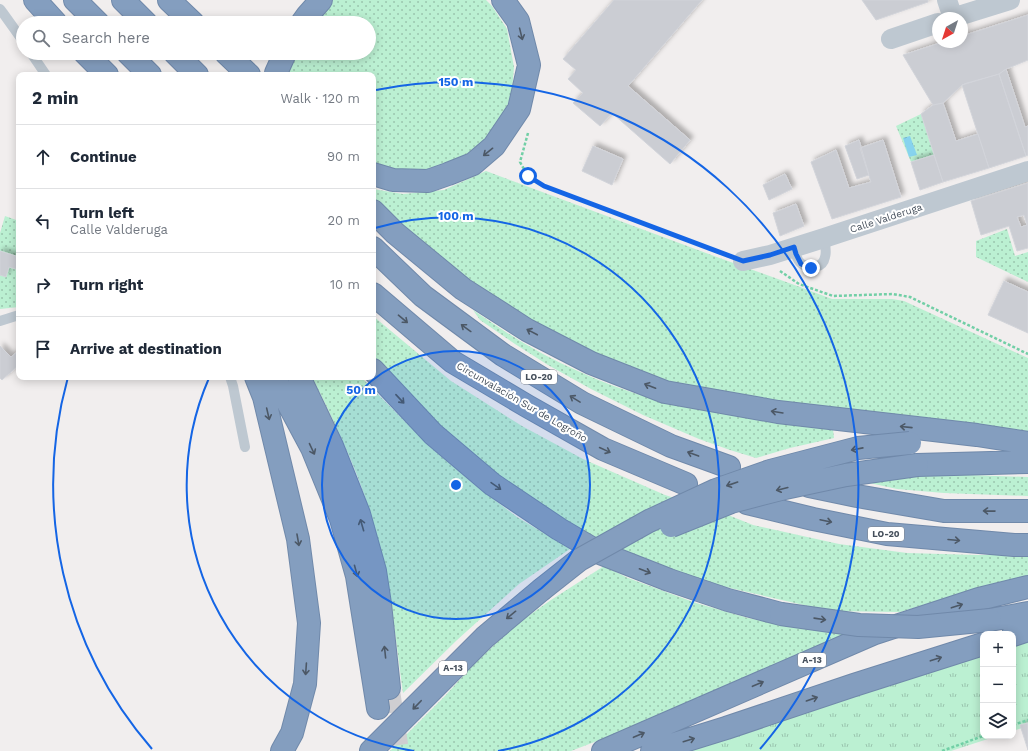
<!DOCTYPE html>
<html lang="en">
<head>
<meta charset="utf-8">
<style>
  :root { --surface:#fff; --page:#f6f6f7; --text:#1f2937; --muted:#747a83; --line:#e0e1e3 }
  body { margin:0; font-family:"Work Sans",sans-serif; background:var(--page); color:var(--text) }
  .controls { position:absolute; right:12px; bottom:12px; display:grid; overflow:hidden; border-radius:8px; box-shadow:0 2px 10px #0003 }
  .controls button { width:36px; height:36px; display:grid; place-items:center; padding:0; border:0; border-bottom:1px solid var(--line); background:var(--surface); color:var(--text); font:20px sans-serif }
  .compass { position:absolute; left:932px; top:12px; width:36px; height:36px; border-radius:50%; background:var(--surface); box-shadow:0 2px 10px #0003; rotate:219deg }
  .stop { position:absolute; width:12px; height:12px; margin:-9px; border:3px solid #1465e5; border-radius:50%; background:#fff }
  .stop.end { background:#1465e5; border-color:#fff; box-shadow:0 1px 4px #0008 }
  .list { margin:0; padding:0; list-style:none }
  h2 { display:flex; justify-content:space-between; align-items:center; height:52px; margin:0; padding:0 16px; font-size:17px }
  h2 small { font-size:13px; font-weight:400; color:var(--muted) }
  .list li { display:grid; grid-template-columns:26px 1fr auto; gap:12px; align-items:center; box-sizing:border-box; height:64px; padding:0 16px; border-top:1px solid var(--line) }
  .list b { display:block; font-size:15px; white-space:nowrap }
  .list p { margin:0; font-size:13px; white-space:nowrap; color:var(--muted) }
  .list em { font-size:13px; font-style:normal; color:var(--muted) }
  .icon { flex:none; width:22px; height:22px; fill:none; stroke:currentColor; stroke-width:2; stroke-linecap:round; stroke-linejoin:round }
  .map { position:relative; flex:none; width:1028px; height:751px; overflow:hidden }
  .search { position:absolute; background:var(--surface); box-shadow:0 2px 10px #0003; left:16px; top:16px; width:360px; height:44px; display:flex; align-items:center; gap:10px; box-sizing:border-box; padding:0 14px; border-radius:22px; color:var(--muted); font-size:15px }
  .panel { position:absolute; background:var(--surface); box-shadow:0 2px 10px #0003; left:16px; top:72px; width:360px; height:308px; border-radius:8px }
  .map>svg:first-child { display:block }
</style>
</head>
<body>
<div class="map">
<svg width="1028" height="751" viewBox="0 0 1028 751">
  <defs>
    <pattern id="grass-dots" width="8" height="8" patternUnits="userSpaceOnUse"><rect width="8" height="8" fill="#bbf0d2"/><path d="M2 2h.1M6 6h.1" fill="none" stroke="#9ac5ae" stroke-width="1.8" stroke-linecap="round"/></pattern>
    <pattern id="park-tufts" width="24" height="20" patternUnits="userSpaceOnUse"><rect width="24" height="20" fill="#bbf0d2"/><path d="M3 7l-1-3M5 7V3M7 7l1-3M15 17l-1-3M17 17v-4M19 17l1-3" fill="none" stroke="#9ac5ae"/></pattern>
    <pattern id="water-ripples" width="26" height="14" patternUnits="userSpaceOnUse"><rect width="26" height="14" fill="#87d3ee"/><path d="M2 4q2-2 4 0t4 0M15 11q2-2 4 0t4 0" fill="none" stroke="#70aec4"/></pattern>
    <filter id="shadow"><feDropShadow dx="3.5" dy="-3.5" stdDeviation="2" flood-color="#0004"/></filter>
  </defs>
  <rect width="100%" height="100%" fill="#f1eeee"/>
  <path fill="url(#grass-dots)" d="M333,0H486L492,6L507,29L514,67L512,91L505,114L492,133L461,160L423,173L373,166V75H286L296,53H369V23H314L317,18Z
    M921,114L934,155L911,162L896,126Z
    M486,171L714,256L800,287L832,299H892L904,301L1028,358V431L925,421L714,393L632,372L502,307L436,256L373,198V189L403,194L444,190Z
    M5,216L19,221V307L0,309V233Z
    M1007,229L1015,256L1028,252V282L976,257V241Z
    M473,310C496,326 519,341 543,354C588,378 636,396 685,407C706,411 727,414 748,417C776,421 805,425 833,429L834,438L790,448L756,458L730,450L699,439L643,415L591,389L548,365L515,344L480,320Z
    M373,316L451,381L522,426L583,459L665,495L723,513L753,525L839,544L907,553L976,555H1028V578L951,597L900,612L830,611L673,575L589,538L511,489L446,435L373,361Z
    M312,377H361L430,447L476,486L517,517L570,549L519,584L457,640L403,693C396,642 391,590 378,540C364,483 338,429 312,377Z
    M923,475H968L1028,477V496L944,493L897,489L856,480Z
    M604,566L628,578L696,603L748,618L794,627L849,632L747,677L662,716L571,751H390L446,695L471,667L492,647L517,624L551,600Z"/>
  <path fill="url(#park-tufts)" d="M1028,641V726L1013,731V645Z
    M983,654V736H997L951,751H682L872,691Z"/>
  <path fill="url(#water-ripples)" d="M910,136L917,155L909,157L903,138Z"/>
  <path fill="#cbcdd3" stroke="#d2d4da" fill-rule="evenodd" filter="url(#shadow)" d="M614,0H702L628,86L690,140L670,164L612,113L600,126L573,103L583,93L568,79L576,70L563,59Z
    M862,0H928V2L876,20Z
    M1028,15V60L1006,69L999,74L967,83L962,85L943,103L933,105L903,55L943,42H962V36Z
    M1006,69L1025,127L1028,126V155L1026,156L999,74Z
    M999,74L1026,156L989,168L962,85Z
    M943,103L956,141L978,134L989,168L943,182L921,114L933,105Z
    M859,140L869,175L857,179L845,146Z
    M883,140L901,197L832,219L811,162L836,150L849,188L871,182L860,148Z
    M593,146L623,159L612,185L582,171Z
    M934,155L943,182L920,190L911,162Z
    M785,174L792,189L769,200L763,185Z
    M1028,183V248L1017,251L1009,226L981,235L971,201ZM1024,215L1027,225L1021,227L1017,217Z
    M796,204L804,226L780,236L773,213Z
    M0,251L19,257V270L9,267L6,277L0,275Z
    M1004,281L1028,292V333L988,315Z
    M0,346L11,357L16,353L19,357V365L2,380L0,378Z
    M1028,723V750L1020,725Z"/>
  <g fill="none" stroke-linecap="round" stroke-linejoin="round">
    <path stroke="#cfced1" stroke-width="22" stroke-dasharray="22 11" stroke-linecap="butt" d="M389,691L398,751"/>
    <g stroke="#7089aa" stroke-width="24">
      <path id="highway" d="M35,0L56,23
        M75,0L98,23
        M123,0L146,23
        M169,0L193,23
        M302,23L307,16L321,0
        M85,53L107,75
        M128,53L150,75
        M175,53L197,75
        M226,53L249,75
        M276,73L285,53
        M373,174L393,180L428,181L448,174L473,164L494,146L519,109L529,65L518,21L503,0
        M373,211L395,233L463,289L527,330L591,363L665,392L778,412L977,435L1028,443
        M373,248L423,296L503,355L582,403L671,446L729,467
        M373,294L453,362L527,406L603,449L686,484
        M373,370L433,434L492,484L559,529L600,553L669,580L728,600L781,614
        M256,377L264,397L298,539L309,623L305,684L292,733L282,751
        M274,377L312,448L341,519L357,576L378,708
        M299,377L332,446L359,514L375,571L380,604L389,688
        M917,465L1028,462
        M809,486L857,496L944,511H1028
        M747,503L813,519L887,534L1014,545H1028
        M990,620L1028,613
        M1013,635L1028,630
        M371,751L485,637L541,590
        M603,751L875,633L979,599L1028,587
        M652,751L726,728L854,685L983,644"/>
    </g>
    <path stroke="#72cfa6" stroke-width="2.5" stroke-dasharray="3 2" stroke-linecap="butt" d="M528,133L520,162L528,176L544,186L727,255
      M780,271L799,284L833,296L893,294L910,297L1028,354
      M1013,725L1028,720
      M942,751L983,736"/>
    <path stroke="#bec8d1" stroke-width="10" d="M0,9L3,13L23,41
      M31,53L46,75
      M794,247C795,253 797,261 802,264C810,270 823,268 825,257C827,251 825,245 824,238
      M0,321L19,315
      M230,377L233,386L245,447"/>
    <path stroke="#bec8d1" stroke-width="20" d="M947,0L953,18
      M952,18L1010,0
      M891,39L938,23
      M743,261L770,255L824,238L1028,171"/>
    <use href="#highway" stroke="#849ebf" stroke-width="22"/>
    <g stroke="#7089aa" stroke-width="24" stroke-linecap="butt">
      <path id="highway-bridge" d="M671,526L731,502L785,488L846,475L917,465
        M541,590L579,560L649,521L716,490L770,471L858,448L910,443
        M781,614L859,625L918,627L990,620"/>
    </g>
    <use href="#highway-bridge" stroke="#849ebf" stroke-width="22"/>
  </g>
  <defs><path id="oneway-shaft" d="M-6 0H5M1.5-3L5.5 0L1.5 3" fill="none" stroke-width="1.6" stroke-linecap="round" stroke-linejoin="round"/></defs>
  <g stroke="#4c5866">
    <use href="#oneway-shaft" transform="translate(521 34) rotate(76)"/>
    <use href="#oneway-shaft" transform="translate(488 152) rotate(141)"/>
    <use href="#oneway-shaft" transform="translate(403 319) rotate(40)"/>
    <use href="#oneway-shaft" transform="translate(466 328) rotate(-144)"/>
    <use href="#oneway-shaft" transform="translate(532 332) rotate(-152)"/>
    <use href="#oneway-shaft" transform="translate(650 386) rotate(-159)"/>
    <use href="#oneway-shaft" transform="translate(400 399) rotate(47)"/>
    <use href="#oneway-shaft" transform="translate(575 399) rotate(-148)"/>
    <use href="#oneway-shaft" transform="translate(777 412) rotate(-171)"/>
    <use href="#oneway-shaft" transform="translate(268 414) rotate(77)"/>
    <use href="#oneway-shaft" transform="translate(906 427) rotate(-174)"/>
    <use href="#oneway-shaft" transform="translate(312 449) rotate(65)"/>
    <use href="#oneway-shaft" transform="translate(857 449) rotate(169)"/>
    <use href="#oneway-shaft" transform="translate(605 450) rotate(25)"/>
    <use href="#oneway-shaft" transform="translate(693 454) rotate(-160)"/>
    <use href="#oneway-shaft" transform="translate(732 484) rotate(161)"/>
    <use href="#oneway-shaft" transform="translate(496 486) rotate(35)"/>
    <use href="#oneway-shaft" transform="translate(782 489) rotate(166)"/>
    <use href="#oneway-shaft" transform="translate(989 511) rotate(-179)"/>
    <use href="#oneway-shaft" transform="translate(826 521) rotate(12)"/>
    <use href="#oneway-shaft" transform="translate(362 525) rotate(-106)"/>
    <use href="#oneway-shaft" transform="translate(298 540) rotate(80)"/>
    <use href="#oneway-shaft" transform="translate(954 540) rotate(5)"/>
    <use href="#oneway-shaft" transform="translate(356 571) rotate(75)"/>
    <use href="#oneway-shaft" transform="translate(645 571) rotate(21)"/>
    <use href="#oneway-shaft" transform="translate(957 606) rotate(-18)"/>
    <use href="#oneway-shaft" transform="translate(511 615) rotate(141)"/>
    <use href="#oneway-shaft" transform="translate(820 619) rotate(8)"/>
    <use href="#oneway-shaft" transform="translate(385 652) rotate(-96)"/>
    <use href="#oneway-shaft" transform="translate(936 659) rotate(-18)"/>
    <use href="#oneway-shaft" transform="translate(306 669) rotate(94)"/>
    <use href="#oneway-shaft" transform="translate(758 684) rotate(-23)"/>
    <use href="#oneway-shaft" transform="translate(812 699) rotate(-19)"/>
    <use href="#oneway-shaft" transform="translate(417 705) rotate(134)"/>
    <use href="#oneway-shaft" transform="translate(639 735) rotate(-23)"/>
    <use href="#oneway-shaft" transform="translate(689 740) rotate(-17)"/>
  </g>
  <g fill="none" stroke-linecap="round" stroke-linejoin="round">
    <path stroke="#1465e5" stroke-width="5" d="M528,176L544,186L743,261L770,255L794,247L796,254L801,264L811,268"/>
  </g>
  <circle cx="456" cy="485" r="134" fill="#1465e5" fill-opacity=".12"/>
  <g fill="none" stroke="#1465e5" stroke-width="2">
    <circle cx="456" cy="485" r="134"/>
    <path d="M414 751A269 269 0 0 1 209 378M375 228A269 269 0 1 1 498 751"/>
    <path d="M152 749A403 403 0 0 1 68 377M376 90A403 403 0 0 1 760 749"/>
  </g>
  <g text-anchor="middle" dominant-baseline="central" stroke-width="4" stroke-linejoin="round" paint-order="stroke">
    <g fill="#fff" stroke="#7e848d" stroke-width="1">
      <rect x="521" y="370" width="36" height="14" rx="3"/>
      <rect x="868" y="527" width="36" height="14" rx="3"/>
      <rect x="798" y="653" width="28" height="14" rx="3"/>
      <rect x="439" y="661" width="28" height="14" rx="3"/>
    </g>
    <g font-size="9" font-weight="bold" fill="#46505c">
      <text x="539" y="377">LO-20</text>
      <text x="886" y="534">LO-20</text>
      <text x="812" y="660">A-13</text>
      <text x="453" y="668">A-13</text>
    </g>
    <g font-size="10" fill="#46505c" stroke="#fff">
      <text transform="translate(886 218) rotate(-18)">Calle Valderuga</text>
      <text transform="translate(522 402) rotate(30)">Circunvalación Sur de Logroño</text>
    </g>
  </g>
  <circle cx="456" cy="485" r="6" fill="#1465e5" stroke="#fff" stroke-width="2"/>
  <g font-size="12" text-anchor="middle" font-weight="bold" fill="#1465e5" stroke="#fff" stroke-width="4" stroke-linejoin="round" paint-order="stroke">
    <text x="456" y="86">150 m</text>
    <text x="456" y="220">100 m</text>
    <text x="361" y="394">50 m</text>
  </g>
</svg>
<div class="controls">
<button>+</button>
<button>−</button>
<button><svg class="icon" aria-label="layers" viewBox="0 0 24 24"><path d="M12 4l9 5-9 5-9-5zM3 14l9 5 9-5"/></svg></button>
</div>
<svg class="compass" viewBox="-18 -18 36 36"><path d="M0-13l5 13h-10z" fill="#e53935"/><path d="M0 13l5-13h-10z" fill="#747a83"/></svg>
<div class="stop" style="left:528px;top:176px"></div>
<div class="stop end" style="left:811px;top:268px"></div>
<div class="search"><svg class="icon" aria-label="search" viewBox="0 0 24 24"><circle cx="10" cy="10" r="6"/><path d="M15 15l6 6"/></svg>Search here</div>
<section class="panel">
<h2>2 min<small>Walk · 120 m</small></h2>
<ul class="list">
<li><svg class="icon" aria-label="ahead" viewBox="0 0 24 24"><path d="M12 20V5M6 11l6-6 6 6"/></svg><div><b>Continue</b></div><em>90 m</em></li>
<li><svg class="icon" aria-label="left" viewBox="0 0 24 24"><path d="M17 20v-9H6M10 6l-5 5 5 5"/></svg><div><b>Turn left</b><p>Calle Valderuga</p></div><em>20 m</em></li>
<li><svg class="icon" aria-label="right" viewBox="0 0 24 24"><path d="M7 20v-9h11M14 6l5 5-5 5"/></svg><div><b>Turn right</b></div><em>10 m</em></li>
<li><svg class="icon" aria-label="arrive" viewBox="0 0 24 24"><path d="M6 21V4h12l-3 4 3 4H6"/></svg><div><b>Arrive at destination</b></div></li>
</ul>
</section>
</div>
</body>
</html>
